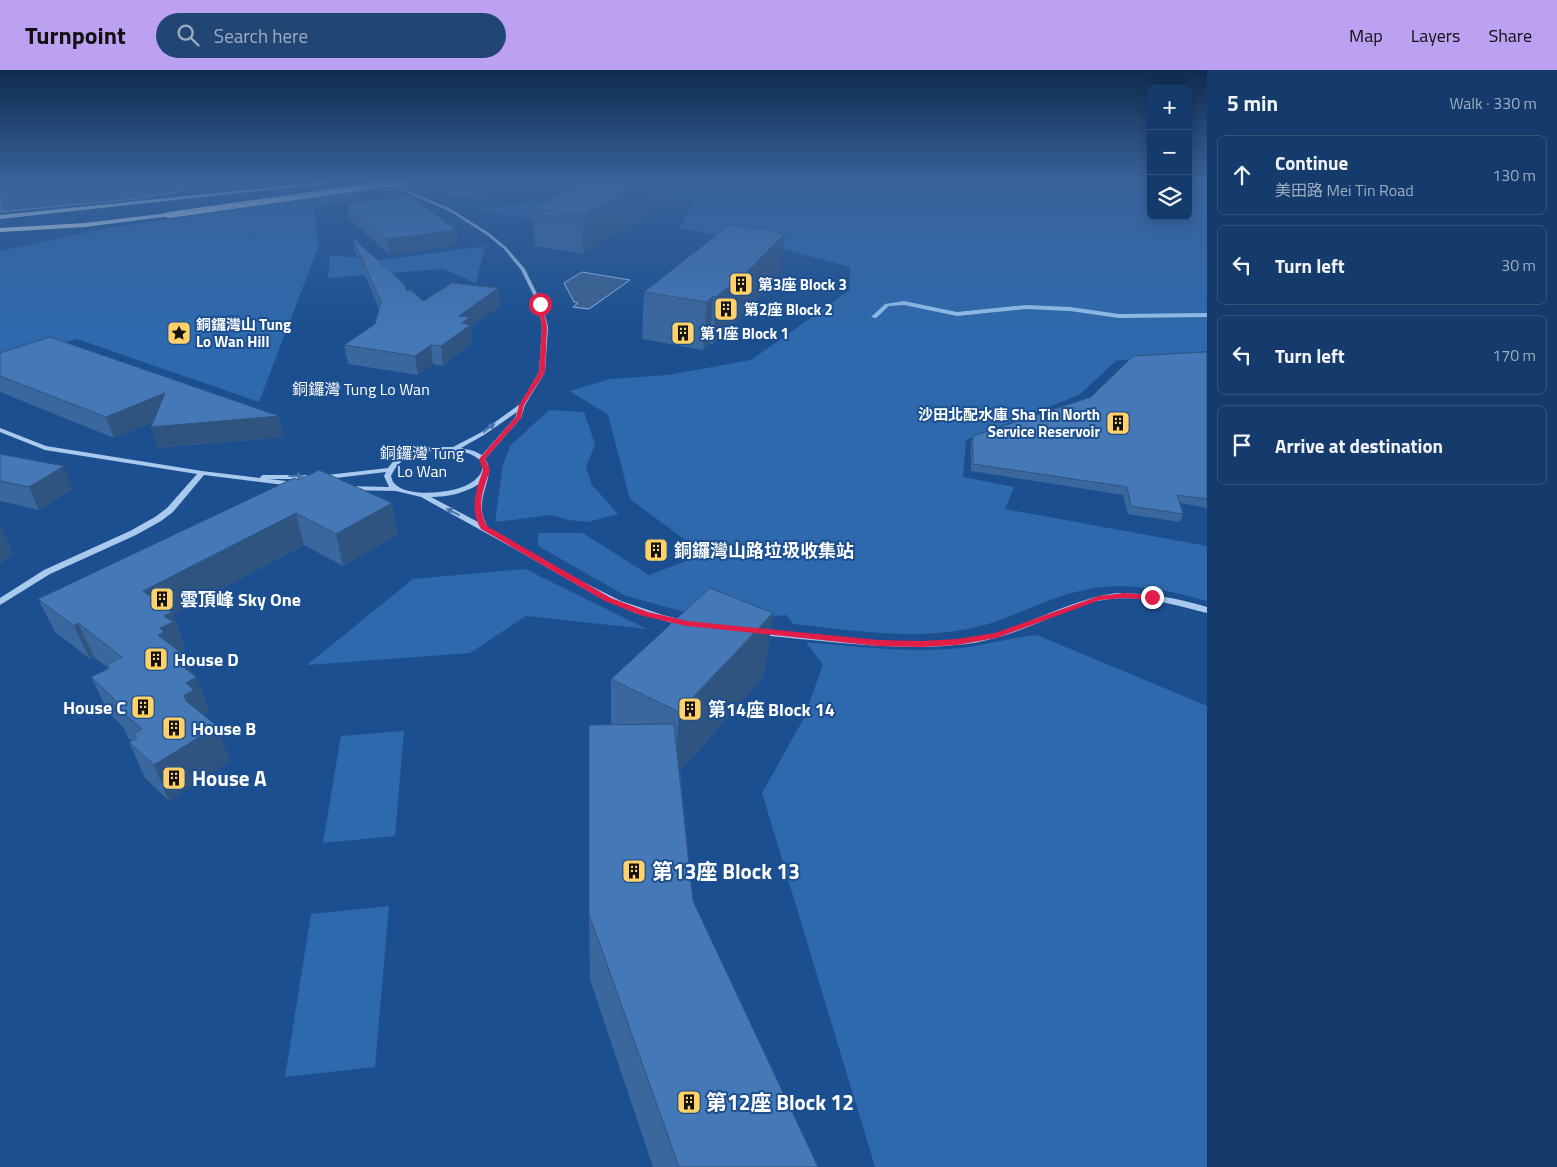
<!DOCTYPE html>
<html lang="en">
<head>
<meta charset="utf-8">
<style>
  :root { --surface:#143b6b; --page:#214673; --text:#f1f3f6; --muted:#9dadc1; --line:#33557e; --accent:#bca0f2 }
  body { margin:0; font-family:"Titillium Web","Noto Sans TC",sans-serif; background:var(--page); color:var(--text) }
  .controls { position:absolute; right:15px; top:15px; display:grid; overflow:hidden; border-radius:8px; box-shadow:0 2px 12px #0003 }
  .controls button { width:45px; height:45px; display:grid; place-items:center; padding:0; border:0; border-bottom:1px solid var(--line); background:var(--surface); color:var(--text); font:25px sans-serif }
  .stop { position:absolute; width:15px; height:15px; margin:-11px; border:4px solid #e11d48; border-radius:50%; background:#fff }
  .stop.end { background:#e11d48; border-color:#fff; box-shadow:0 1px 5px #0008 }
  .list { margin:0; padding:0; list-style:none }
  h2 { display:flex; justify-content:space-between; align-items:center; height:65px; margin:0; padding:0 20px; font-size:21px }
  h2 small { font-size:16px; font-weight:400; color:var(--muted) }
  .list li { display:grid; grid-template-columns:32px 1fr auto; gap:15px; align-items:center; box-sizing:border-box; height:80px; margin:0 10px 10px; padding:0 10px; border:1px solid var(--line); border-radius:8px }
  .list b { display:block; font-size:19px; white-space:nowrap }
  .list p { margin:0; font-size:16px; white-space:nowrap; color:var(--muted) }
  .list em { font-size:16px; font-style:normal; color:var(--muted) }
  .icon { flex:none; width:28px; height:28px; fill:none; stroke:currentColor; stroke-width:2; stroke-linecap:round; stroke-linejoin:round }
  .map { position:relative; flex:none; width:1207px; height:1097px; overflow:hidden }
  header { display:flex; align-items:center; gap:30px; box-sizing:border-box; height:70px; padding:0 25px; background:var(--accent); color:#111 }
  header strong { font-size:24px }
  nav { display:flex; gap:28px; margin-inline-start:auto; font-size:18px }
  .search { width:350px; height:45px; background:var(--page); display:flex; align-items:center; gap:12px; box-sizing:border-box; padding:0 18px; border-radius:28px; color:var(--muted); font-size:19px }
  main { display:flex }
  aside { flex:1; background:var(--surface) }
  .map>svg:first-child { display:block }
</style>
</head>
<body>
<header>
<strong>Turnpoint</strong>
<div class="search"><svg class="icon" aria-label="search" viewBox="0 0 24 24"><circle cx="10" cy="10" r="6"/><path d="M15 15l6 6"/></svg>Search here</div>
<nav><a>Map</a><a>Layers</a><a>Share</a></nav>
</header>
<main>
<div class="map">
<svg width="1207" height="1097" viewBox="0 0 1207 1097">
  <rect width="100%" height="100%" fill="#1b4f8f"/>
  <path fill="#2e69ad" d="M427,111H1151V146H1188V111H1207V281L1116,291L1079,325L966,370L963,407L1014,417L1005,439L1207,476V531C1164,519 1120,510 1076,522C1039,531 1006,552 968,559C911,570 850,560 793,554L786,545L721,552L626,526L538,476V463H583L649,505L704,484L630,429L608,345L570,321L610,309L668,305L751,290L850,220V197L768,175L679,158L694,131L608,120L451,126Z
    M357,122L368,126L314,138L319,175L259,332L77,269L0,294V181L107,158Z
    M562,130L541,150L505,145L476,138Z
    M485,176L476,213L443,199L328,208L330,185L382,190Z
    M549,340L584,342L595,374L586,397L592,415L618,444L588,452L568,450L551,445L495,452L503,394L510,376Z
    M525,499L647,559L526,546L470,583L307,595L413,509Z
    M1037,565L1207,636V1097H875L762,723L803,650L823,595L806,572C858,577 910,583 962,578C988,575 1012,567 1037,565Z
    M404,661L395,766L323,773L341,666Z
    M389,836L375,997L285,1007L311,844Z"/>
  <path fill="#3c6290" stroke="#9cc4f0" d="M142,111H240L135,129L0,142V123Z
    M582,202L630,210L589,239L573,237L578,233L574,232L564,213Z"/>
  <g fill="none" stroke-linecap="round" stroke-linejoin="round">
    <path fill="#9cc4f0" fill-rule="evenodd" d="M904,231L957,242L1026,235L1070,237L1119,244L1207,243V247L1119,248L1070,241L1026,239L957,246L904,235L889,236L876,248L871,247L885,234Z"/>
    <path fill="#a9c9ee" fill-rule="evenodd" d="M380,111H384L451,139L489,163L506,177L525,199L542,234L548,257L545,302L525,335L521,348L485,389C495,402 482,419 482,435C481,443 484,450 488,458L581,511L621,531L663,545L687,551L688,553L687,555L684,556L635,543L595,525L515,479L421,427L396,421L347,420L343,418L347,416L389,417L384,406L386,402L327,409H269L295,412L296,414L292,416L204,405L173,442L161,451L136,465L50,504L0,535V528L44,500L130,461L155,447L167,438L197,404L45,380L0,362V358L46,376L202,401L260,408L261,406L263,405H327L388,398L395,389L407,383L430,377H453L480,363L520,334L539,302L542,257L538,234L521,200L504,179L487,165L449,141ZM517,342L515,348L482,385L474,381L461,378L484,365ZM443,380C452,381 462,381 470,384C492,393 481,409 465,416C450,423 406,428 394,413C392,411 392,409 391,406C402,383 419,382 443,380ZM479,414C475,427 473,439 478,452L431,427C448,427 465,423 479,414Z
      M1117,523C1148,523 1177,528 1207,537V543C1172,534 1139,524 1103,530C1084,533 1067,541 1049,548C1025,559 1000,568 974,573C903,583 830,571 759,565L755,562L759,559C831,566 916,580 987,565C1032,555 1070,529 1117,523Z"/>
    <path fill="#fff" fill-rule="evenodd" d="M334,111H351L0,149V145Z
      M169,143L172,145L171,146L85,157L0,162V158L85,153Z"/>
    <path stroke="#fff" stroke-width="6" d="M169,145L408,111"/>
  </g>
  <path fill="#3a679d" d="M346,134L457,160L458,175L389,185L349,148Z
    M533,138L651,142L583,184L535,176Z
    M774,160V162L785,163L780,204L745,243L713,274H710L703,280L642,269L644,222Z
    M352,167L407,221L423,231L500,236L471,256L472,273L443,296L433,294L418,305L348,294L344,275L375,254L379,239L355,182Z
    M1207,282V438L1180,433L1183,444L1180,452L1128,444L1123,425L971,401V373L973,366L1091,327Z
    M0,283L284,367L158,378L151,357L153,352L114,368L0,322Z
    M0,384L73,419L39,440L0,431Z
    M298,410L392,433L397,465L343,496L304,475L173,545L185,575L182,577L186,586H185L191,602L196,607L209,641L204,645L205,647L230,691L169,731L145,708L129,672L132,671L128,668L124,658L108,642L91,607L108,598L94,587L90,589L55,562L38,529Z
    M773,543L764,606L680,701L693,831L818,1097H653L590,910L589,844L611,655V609Z"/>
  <path fill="#305480" d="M645,111H652L651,142L583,184V145Z
    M457,160L458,175L389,185L387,169Z
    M774,160L773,176L785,163L780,204L745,243L713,274L716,227Z
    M498,218L500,236L471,256L472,273L443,296L441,276L459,246Z
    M713,226L710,274L703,280L707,232Z
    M431,275L433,294L418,305L415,286Z
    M165,323L172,344L114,368L106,347Z
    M279,346L284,367L158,378L151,357Z
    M64,396L73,419L39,440L29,417Z
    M392,433L397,465L343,496L336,464Z
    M296,443L304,475L173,545L185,575L182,577L186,586L176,591L158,565L143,521Z
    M0,456L14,485L0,494Z
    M773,543L764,606L674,707L679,642Z
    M78,553L94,587L90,589L74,556Z
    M185,586L193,608L196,607L209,641L204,645L208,655L199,660L183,626L176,591Z
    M217,656L230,691L169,731L154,695Z"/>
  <path fill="#4478b7" stroke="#305480" d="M590,111H645L583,145L533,138Z
    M409,126L457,160L387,169L346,134Z
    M729,155L774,160L773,162L785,163L750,199L716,227L713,226L707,232L644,222Z
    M352,167L404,214L407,221L411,220L423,231L452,213L498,218L459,246L470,247L462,253L470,255L441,276L431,275L415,286L344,275L375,254L381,232Z
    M50,267L279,346L151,357L165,323L106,347L0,306V283Z
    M1206,282H1207V429L1177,425L1183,444L1131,436L1127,417L973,394V366L1091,327L1133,286Z
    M0,384L64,396L29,417L0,411Z
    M319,400L392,433L336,464L296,443L143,521L172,542L164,546L173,552L160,558L164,562L158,565L185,586L176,591L196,607L186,613L194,620L183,626L187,629L185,630L217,656L154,695L129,672L137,668L133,664L142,659L112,633L116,631L91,607L110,598L106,595L122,587L78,553L74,556L38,529L294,408L298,410Z
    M710,518L773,543L679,642L611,609Z
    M674,654L693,831L818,1097H679L589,844V655Z"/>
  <defs><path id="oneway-solid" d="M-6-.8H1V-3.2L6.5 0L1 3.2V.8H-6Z" transform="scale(1.25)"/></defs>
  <g fill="#4674ac">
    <use href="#oneway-solid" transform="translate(489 358) rotate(-36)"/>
    <use href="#oneway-solid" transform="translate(296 406)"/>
    <use href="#oneway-solid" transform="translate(453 442) rotate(-153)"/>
  </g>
  <linearGradient id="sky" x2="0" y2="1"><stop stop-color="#0f2b4f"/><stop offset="0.42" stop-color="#39639b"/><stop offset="1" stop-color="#39639b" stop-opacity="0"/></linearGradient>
  <rect width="1207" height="264" fill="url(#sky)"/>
  <path fill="#e11d48" d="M540,232L542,234L547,257L545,302L524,335L521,348L485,389L490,400C483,420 476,437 487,456L611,528L648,542L687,551L878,570L921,571L957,569L995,563L1099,526L1124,523L1152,525L1156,527L1152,530L1124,528L1100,530L996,568L957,575L921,577L878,576L687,556L643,546L605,531L481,459C469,439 476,421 483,400L479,389L516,347L519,335L539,302L542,257L538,234Z"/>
  <defs>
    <g id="building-square" transform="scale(1.25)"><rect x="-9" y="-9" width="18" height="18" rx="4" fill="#ffd166" stroke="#1b4f8f"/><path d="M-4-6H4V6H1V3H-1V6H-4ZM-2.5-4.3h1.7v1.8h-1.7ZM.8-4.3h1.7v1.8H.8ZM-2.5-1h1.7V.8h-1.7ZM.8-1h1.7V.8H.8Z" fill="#111"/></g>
    <g id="sight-square" transform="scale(1.25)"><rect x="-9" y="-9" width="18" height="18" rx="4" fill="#ffd166" stroke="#1b4f8f"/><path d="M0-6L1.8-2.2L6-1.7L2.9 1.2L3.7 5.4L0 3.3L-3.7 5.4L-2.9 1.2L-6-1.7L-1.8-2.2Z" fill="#111"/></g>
  </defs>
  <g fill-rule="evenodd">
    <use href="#building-square" x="741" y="214"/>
    <use href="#building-square" x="726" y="239"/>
    <use href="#sight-square" x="179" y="263"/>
    <use href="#building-square" x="683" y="263"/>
    <use href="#building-square" x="1118" y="353"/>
    <use href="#building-square" x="656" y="480"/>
    <use href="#building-square" x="162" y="529"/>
    <use href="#building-square" x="156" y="589"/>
    <use href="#building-square" x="143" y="637"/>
    <use href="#building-square" x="690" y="639"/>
    <use href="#building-square" x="174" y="658"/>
    <use href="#building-square" x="174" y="708"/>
    <use href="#building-square" x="634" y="801"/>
    <use href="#building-square" x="689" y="1032"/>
  </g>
  <g text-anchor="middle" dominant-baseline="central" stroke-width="4" stroke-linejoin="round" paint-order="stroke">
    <g font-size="15" font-weight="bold" fill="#fff" stroke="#1b4f8f" text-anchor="start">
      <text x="758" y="214">第3座 Block 3</text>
      <text x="744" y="239">第2座 Block 2</text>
      <text x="196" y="254">銅鑼灣山 Tung<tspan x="196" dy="17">Lo Wan Hill</tspan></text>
      <text x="700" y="263">第1座 Block 1</text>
      <text x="1100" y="344" text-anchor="end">沙田北配水庫 Sha Tin North<tspan x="1100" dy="17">Service Reservoir</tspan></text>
    </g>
    <g font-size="16" fill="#fff" stroke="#1b4f8f">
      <text x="361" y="319">銅鑼灣 Tung Lo Wan</text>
      <text x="422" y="383">銅鑼灣 Tung<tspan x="422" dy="18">Lo Wan</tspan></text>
    </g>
    <g font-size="18" font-weight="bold" fill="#fff" stroke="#1b4f8f" text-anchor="start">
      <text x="674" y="480">銅鑼灣山路垃圾收集站</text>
      <text x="180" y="529">雲頂峰 Sky One</text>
      <text x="174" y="589">House D</text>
      <text x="126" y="637" text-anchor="end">House C</text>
      <text x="708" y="639">第14座 Block 14</text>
      <text x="192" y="658">House B</text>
    </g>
    <g font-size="21" font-weight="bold" fill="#fff" stroke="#1b4f8f" text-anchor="start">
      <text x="192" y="708">House A</text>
      <text x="652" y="801">第13座 Block 13</text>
      <text x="706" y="1032">第12座 Block 12</text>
    </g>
  </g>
</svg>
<div class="controls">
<button>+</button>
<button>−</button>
<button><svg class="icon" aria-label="layers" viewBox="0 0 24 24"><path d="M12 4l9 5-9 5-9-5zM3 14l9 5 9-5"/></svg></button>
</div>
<div class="stop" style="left:540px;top:234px"></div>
<div class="stop end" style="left:1152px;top:527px"></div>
</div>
<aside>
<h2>5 min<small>Walk · 330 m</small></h2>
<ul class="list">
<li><svg class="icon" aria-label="ahead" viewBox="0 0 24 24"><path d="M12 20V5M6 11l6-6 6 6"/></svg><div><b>Continue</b><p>美田路 Mei Tin Road</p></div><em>130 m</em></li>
<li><svg class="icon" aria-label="left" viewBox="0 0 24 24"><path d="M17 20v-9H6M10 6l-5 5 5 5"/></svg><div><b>Turn left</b></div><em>30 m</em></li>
<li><svg class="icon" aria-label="left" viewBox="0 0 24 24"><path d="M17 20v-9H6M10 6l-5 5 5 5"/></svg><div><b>Turn left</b></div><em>170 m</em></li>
<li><svg class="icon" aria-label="arrive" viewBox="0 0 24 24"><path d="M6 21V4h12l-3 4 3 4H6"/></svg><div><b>Arrive at destination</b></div></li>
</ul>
</aside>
</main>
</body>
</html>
